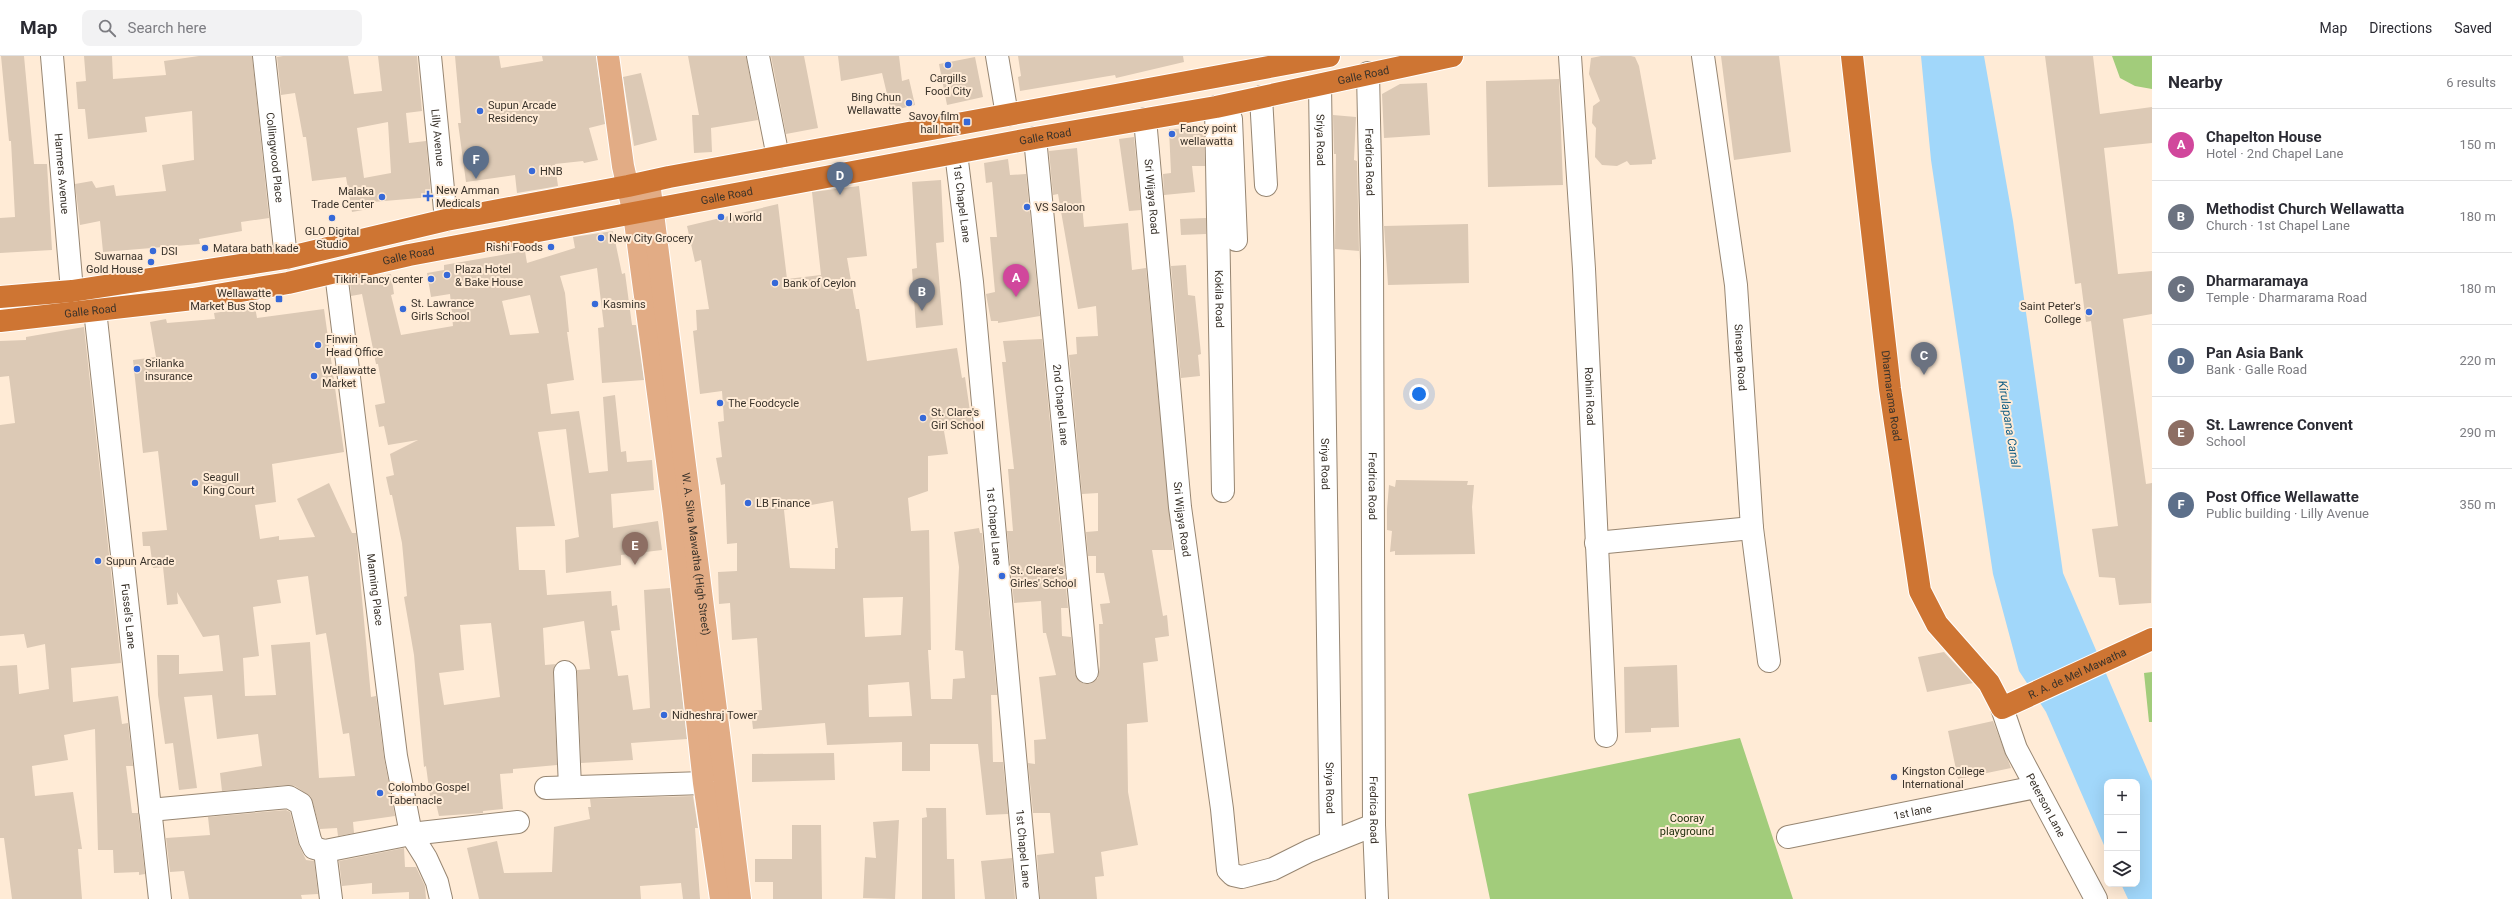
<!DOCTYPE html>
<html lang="en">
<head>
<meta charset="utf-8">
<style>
  :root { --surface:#fff; --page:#f2f2f3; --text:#2b2b33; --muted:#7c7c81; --line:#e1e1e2; --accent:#1a73e8 }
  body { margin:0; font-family:Roboto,sans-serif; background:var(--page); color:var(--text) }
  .controls { position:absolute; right:12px; bottom:12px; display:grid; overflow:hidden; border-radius:8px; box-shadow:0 4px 16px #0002 }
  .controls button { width:36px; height:36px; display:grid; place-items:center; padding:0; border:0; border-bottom:1px solid var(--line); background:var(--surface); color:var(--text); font:20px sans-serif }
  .you { position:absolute; left:1419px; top:338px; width:14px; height:14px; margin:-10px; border:3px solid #fff; border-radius:50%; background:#1a73e8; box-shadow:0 0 0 6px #1a73e833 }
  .badge { display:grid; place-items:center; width:26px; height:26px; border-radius:50%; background:var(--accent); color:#fff; font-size:13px; font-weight:700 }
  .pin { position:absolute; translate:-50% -33px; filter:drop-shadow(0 1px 2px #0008) }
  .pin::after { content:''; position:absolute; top:21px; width:14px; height:12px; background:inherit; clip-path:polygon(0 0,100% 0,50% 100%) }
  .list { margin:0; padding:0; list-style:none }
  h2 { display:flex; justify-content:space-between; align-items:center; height:52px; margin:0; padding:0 16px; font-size:17px }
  h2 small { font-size:13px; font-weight:400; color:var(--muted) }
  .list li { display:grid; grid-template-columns:26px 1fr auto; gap:12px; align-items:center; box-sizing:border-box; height:72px; padding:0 16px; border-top:1px solid var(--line) }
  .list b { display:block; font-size:15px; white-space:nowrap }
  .list p { margin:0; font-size:13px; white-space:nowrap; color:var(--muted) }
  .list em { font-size:13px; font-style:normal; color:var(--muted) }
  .icon { flex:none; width:22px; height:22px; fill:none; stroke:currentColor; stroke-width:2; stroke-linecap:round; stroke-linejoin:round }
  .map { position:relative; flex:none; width:2152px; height:843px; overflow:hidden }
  header { display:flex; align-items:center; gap:24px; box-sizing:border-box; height:56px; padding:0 20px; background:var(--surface); border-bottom:1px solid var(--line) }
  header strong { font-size:19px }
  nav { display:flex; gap:22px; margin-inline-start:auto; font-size:14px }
  .search { width:280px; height:36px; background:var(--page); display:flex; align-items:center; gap:10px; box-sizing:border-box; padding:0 14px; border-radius:8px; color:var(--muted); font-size:15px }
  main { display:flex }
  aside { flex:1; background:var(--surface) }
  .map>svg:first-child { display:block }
</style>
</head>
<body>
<header>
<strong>Map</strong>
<div class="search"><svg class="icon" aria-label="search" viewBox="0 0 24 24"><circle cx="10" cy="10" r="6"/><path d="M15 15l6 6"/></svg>Search here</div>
<nav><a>Map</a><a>Directions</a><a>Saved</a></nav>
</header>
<main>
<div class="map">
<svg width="2152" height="843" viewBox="0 0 2152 843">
  <rect width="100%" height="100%" fill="#ffebd6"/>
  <path fill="#a2cc7b" d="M2112,0H2152V33L2135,30L2120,22Z
    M2152,616V666H2149L2144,617Z
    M1740,682L1793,843H1490L1468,738Z"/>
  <path fill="#a1d7fa" d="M1921,0H1984L2013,165L2063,517L2152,725V843H2128L2121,828H2137V726H2107V796L2046,656L2019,615L1993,518L1931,104Z"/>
  <path fill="#dcc9b5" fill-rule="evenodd" d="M1,0H24L34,108H47L52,194L0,197V162L15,161L11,85H9Z
    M84,0H112L113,23L166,19L164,5L199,0H252L269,162L241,166L242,175L199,183L200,188L103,196L100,165L80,169L75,128L92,125L96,132L114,129L116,140L166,135L162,109L194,104L192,55L145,61L147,76L88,83L85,53H78L76,26L86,25Z
    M283,0H348L354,38L382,35L378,0H417L422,55L406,57L409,87L426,85L431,141L373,146L374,152L352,156L346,121L312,125L306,81H303L295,37L281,39L277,1ZM388,66L391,117L364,122L357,72Z
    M455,0H499L501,12L543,5L542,0H596L605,68L589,72L598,104L584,107L583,105L555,108L558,130L547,132L517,137L515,119L466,126L458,67H461Z
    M688,0H746L758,64L711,72L712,96L694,97L692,59H699Z
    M771,0H804L818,72L786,78Z
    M838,0H899L902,25L909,23L915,49L891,55L882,17L841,25Z
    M1018,0H1183L1184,6L1116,22L1115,19L1020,35L1018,21L1021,20Z
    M1601,0H1631L1635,1L1639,10L1656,103L1652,104V108L1630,109L1627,105L1617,110L1602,109L1595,101L1596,72L1592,67L1593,50L1600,45L1589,18L1591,2Z
    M1721,0H1779L1791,96L1734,104Z
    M2045,0H2093L2100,58L2152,51V87L2104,92L2118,218L2152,215V258L2123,263L2146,428L2152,427L2151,547L2119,549L2115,522L2099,521L2092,473L2118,470L2091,265L2086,266L2081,227L2075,228Z
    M975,1L983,41L947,49L939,8Z
    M641,17L657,84L634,90L623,21Z
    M1559,23L1563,129L1488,131L1486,25Z
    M1427,27L1430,79L1384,82L1382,38L1400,28Z
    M1333,59L1356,61L1354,104L1357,105L1359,195L1335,193L1336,98H1334Z
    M1204,72L1205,110H1192L1195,136L1164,139L1163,118L1171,117L1169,73Z
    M1134,81L1141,154L1129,155L1119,83Z
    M1077,92L1084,171L1128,167L1132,214L1146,212L1173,494H1152L1163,560L1167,559L1169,580L1155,582L1158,605L1143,607L1148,666L1127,668L1128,736L1138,789L1101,796L1104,820L1095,821L1097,843H1040L1037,799L1054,797L1050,757H1033L1028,707L1035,708L1034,684L1046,683L1039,621L1056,619L1046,577H1043L1041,545L1014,547L1007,475H1013L1008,413H1014L1002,306H1006L1003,285L1042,283L1068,552H1061L1062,580L1071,581L1075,618L1082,627L1089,628L1098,622L1100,610L1099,568H1103L1100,548L1110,547L1104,517H1096V500H1088L1086,476L1098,475V437L1082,438L1069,299L1077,298L1076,281L1098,280L1096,250L1078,253L1058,138L1053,139L1049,95Z
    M1008,103L1010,119L1026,118L1040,260L998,267V265H991L986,238L995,236L990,181H997L992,126L986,127L984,107Z
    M941,124L944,186L936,187L943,269L916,272L912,213L917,212L912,126Z
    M859,130L867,200L847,202L856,253H859L867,305L957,292L962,322L965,321L972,369L944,375L948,398L928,400V435L908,442L911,475L929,474L931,594H928L931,643H952L953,623L965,622L963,595L955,594L959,511L954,476L979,472L980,477H982L997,639H991L993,706H1003L1008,758L986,759L978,688H930V715H902V686L827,689L825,667L753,673L751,655L762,654L757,582L732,584L730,547L719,548L718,516L737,515V487L727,488L725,428L721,429L716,402L722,401L718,366L724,365L722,335L700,338L693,275L697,274L696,254L709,253L701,204L695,206L687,170L778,148L787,223L821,219L812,136ZM833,445L838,492H835V513L790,512L784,454ZM903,541L901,579L865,581L863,542ZM909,626L912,660L869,661L868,629Z
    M1206,162V178L1181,179L1180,163Z
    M1468,168L1469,227L1388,229L1384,170Z
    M613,175L622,218L625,217L632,269H636L644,324L602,327L598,272L604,271L597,212L560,220L565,237L569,276H567L574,324L547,328L551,358L579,355L589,417L608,415L603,341L615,339L621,396L626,395L627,406L652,404L654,434L611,438L613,472L658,465L662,494L621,499V509L566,517L565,484L579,481L566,373L538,376L555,470L516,471L519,514H545L547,539L611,535L612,550L617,549L620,574L611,575L618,620L628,619L633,654L650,652L644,534L670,532L687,683L631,687L633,704L581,707L577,614L590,613L584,565L543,572L545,609L556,608L553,617L557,709L513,713V717L500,718L503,753L483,755V757L439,760L434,739L430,740L426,710L424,711L414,599L404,541L407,540L402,487L392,439H390L386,421L394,419L390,398L418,384L388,389L384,370L379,371L375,349L385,347L378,308H376L362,238L351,240L350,226L391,218L394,238L391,239L401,279L453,270L450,238L431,241L427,217L444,214V209L525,195L527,207L575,192L573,181ZM530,239L539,277L510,279L502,245ZM491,567L500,641L444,649L439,617L464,614L460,569Z
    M1186,209L1188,239L1195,240L1201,298L1198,299L1200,320L1181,322L1171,210Z
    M255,251L257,262L324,253L344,396L272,408L276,446L255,449L260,483L279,480V484L315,481L297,443L329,427L352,477H356L371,641L376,640L384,702L395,760L353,766L354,777L338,780L337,772L320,773L311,741L295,730L288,729L222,735L220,717L262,710L258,678L217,683L212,639L184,641L197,732L179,734L173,687L165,688L158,639L157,599H179V618L223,615L219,579L203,581L177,536L178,548L167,549L163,511L153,512L150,490H143L142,476L167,474L158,395L143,397L133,304L156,301L150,266L166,263L167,267L215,263L214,257ZM308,520L316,579L326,577L343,678L349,677L355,720L319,722L310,586L271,589L276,639L245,640L243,602L259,600L253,551L281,547L277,524Z
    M84,271L121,607L71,612L73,646L118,640L122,668L128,667L133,710H126L132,757H138L145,818L139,819V816L114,817L113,794H98L95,673L64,679L68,704L32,710L35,740L73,736L82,793H78L82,843H12L4,782H0V610L17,609L19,638L49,633L45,588L27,592L24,578L0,580V369L15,367L9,320L0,321V285L26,284V281Z
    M1396,424L1468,425L1467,429H1474L1472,451L1475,498L1395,499V495L1390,496L1392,475L1387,474V453L1389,429L1395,431Z
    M1944,596L1973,627L1927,636L1918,601Z
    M1677,609L1679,671L1651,672V676L1625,677L1624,611Z
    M1993,665L2011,712L1958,723L1948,675Z
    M834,697L835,724L752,726V698Z
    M693,740L698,772H695L700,843H683L681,827L640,830L641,843H479L467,792L497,785L504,817L552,816L554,771L590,763L588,751H591L590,743Z
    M926,752H946L947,803H954L955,843H922V762L927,761Z
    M286,754L290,756L298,787L306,804L314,805L318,838L301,839L302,843H189L184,815L170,816L166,782L210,779L208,761Z
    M899,764L895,843L863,842L865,801L876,802L873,766Z
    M792,769H821L822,843H773V826H755V803H792Z
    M404,792L405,811H416L425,830L426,843H409V836L372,838V827L342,830L339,805Z
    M1012,802L1015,843H985L981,805Z"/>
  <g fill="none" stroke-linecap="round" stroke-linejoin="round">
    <g stroke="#978672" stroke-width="24">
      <g id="minor">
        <path id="s1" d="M52,0L72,235"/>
        <path id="s2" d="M264,0L286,202"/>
        <path id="s3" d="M430,0L446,164"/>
        <path d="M758,0L778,101"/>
        <path d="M997,0L1007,59"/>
        <path id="s4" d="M1570,0L1584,213L1606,680"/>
        <path id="s5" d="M1703,0L1736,229L1752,472L1769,605"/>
        <path id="s6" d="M1368,17L1372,204L1374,769L1377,843"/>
        <path id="s7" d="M1320,29L1331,786"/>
        <path d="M1261,41L1266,129"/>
        <path id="s8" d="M1216,51L1223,435"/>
        <path id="s9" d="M1145,63L1180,451L1222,753L1228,814L1233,819L1242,821L1273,813L1309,795L1374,769"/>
        <path d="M1231,63L1236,184"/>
        <path id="s10" d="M1035,82L1087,616"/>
        <path id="s11" d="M956,97L972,226L1028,843"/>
        <path id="s12" d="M336,217L396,700L411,778L426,802L437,826L441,843"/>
        <path id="s13" d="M95,254L160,843"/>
        <path d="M1596,487L1752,472"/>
        <path d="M565,616L570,731"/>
        <path id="s14" d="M2002,652L2016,693L2096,843"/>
        <path d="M546,732L704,727"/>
        <path d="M150,754L289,741L301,748L310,784L314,792L325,795L411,778L518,766"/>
        <path id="s15" d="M1788,781L2036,731"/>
        <path d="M325,795L331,843"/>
      </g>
    </g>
    <g stroke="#fff" stroke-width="24">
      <g id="major">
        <path d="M608,0L623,110L634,158L674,457L704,727L721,843"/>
        <path id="s16" d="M649,126L740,843"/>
      </g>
    </g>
    <g stroke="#fff" stroke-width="24">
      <g id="highway">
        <path id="s17" d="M1852,0L1890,333L1920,535L1937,568L1989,627L2002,652L2152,583"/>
        <path d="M0,241L72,235L286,202L446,164L628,130L669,121L1329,0"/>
        <path id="s18" d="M0,265L193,243L288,227L409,199L1035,82L1216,51L1452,0"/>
      </g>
    </g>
    <use href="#minor" stroke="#fff" stroke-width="22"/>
    <use href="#major" stroke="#e2ac85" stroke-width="22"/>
    <use href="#highway" stroke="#ce7533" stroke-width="22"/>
  </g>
  <g fill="#3669d8" stroke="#ffebd6" stroke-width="1.5">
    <circle cx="948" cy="9" r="4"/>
    <circle cx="909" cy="47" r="4"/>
    <circle cx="480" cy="55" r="4"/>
    <rect x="963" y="62" width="8" height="8" rx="2"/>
    <circle cx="1172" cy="78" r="4"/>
    <circle cx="532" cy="115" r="4"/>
    <path d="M426 134h4v4h4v4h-4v4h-4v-4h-4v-4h4z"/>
    <circle cx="382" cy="141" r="4"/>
    <circle cx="1027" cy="151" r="4"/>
    <circle cx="721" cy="161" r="4"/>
    <circle cx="332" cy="162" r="4"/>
    <circle cx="601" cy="182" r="4"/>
    <circle cx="551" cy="191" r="4"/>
    <circle cx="205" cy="192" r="4"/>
    <circle cx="153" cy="195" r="4"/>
    <circle cx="151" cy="206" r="4"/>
    <circle cx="447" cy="219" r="4"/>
    <circle cx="431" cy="223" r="4"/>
    <circle cx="775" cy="227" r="4"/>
    <rect x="275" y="239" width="8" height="8" rx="2"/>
    <circle cx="595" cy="248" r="4"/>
    <circle cx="403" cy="253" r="4"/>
    <circle cx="2089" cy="256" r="4"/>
    <circle cx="318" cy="289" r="4"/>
    <circle cx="137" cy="313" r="4"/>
    <circle cx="314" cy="320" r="4"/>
    <circle cx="720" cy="347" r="4"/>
    <circle cx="923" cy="362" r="4"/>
    <circle cx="195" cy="427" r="4"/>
    <circle cx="748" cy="447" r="4"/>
    <circle cx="98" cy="505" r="4"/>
    <circle cx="1002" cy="520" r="4"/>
    <circle cx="664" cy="659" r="4"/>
    <circle cx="1894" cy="721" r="4"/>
    <circle cx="380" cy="737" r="4"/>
  </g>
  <g text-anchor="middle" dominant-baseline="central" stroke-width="4" stroke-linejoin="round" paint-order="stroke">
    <g font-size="11" fill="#39322a" stroke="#ffebd6">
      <text stroke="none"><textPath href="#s18" startOffset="1386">Galle Road</textPath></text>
      <text stroke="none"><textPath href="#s18" startOffset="1062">Galle Road</textPath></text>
      <text stroke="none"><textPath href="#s3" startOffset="82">Lilly Avenue</textPath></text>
      <text stroke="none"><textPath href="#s7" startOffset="55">Sriya Road</textPath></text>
      <text stroke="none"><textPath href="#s2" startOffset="102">Collingwood Place</textPath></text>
      <text stroke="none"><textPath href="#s6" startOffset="89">Fredrica Road</textPath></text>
      <text stroke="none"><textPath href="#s1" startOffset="118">Harmers Avenue</textPath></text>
      <text stroke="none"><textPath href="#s18" startOffset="738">Galle Road</textPath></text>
      <text stroke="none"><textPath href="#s9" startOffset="78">Sri Wijaya Road</textPath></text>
      <text stroke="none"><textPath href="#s11" startOffset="51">1st Chapel Lane</textPath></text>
      <text stroke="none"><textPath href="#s18" startOffset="414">Galle Road</textPath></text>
      <text stroke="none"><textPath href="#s8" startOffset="192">Kokila Road</textPath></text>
      <text stroke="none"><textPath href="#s18" startOffset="91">Galle Road</textPath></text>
      <text stroke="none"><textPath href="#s5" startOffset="304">Sinsapa Road</textPath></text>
      <text stroke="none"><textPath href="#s17" startOffset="342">Dharmarama Road</textPath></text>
      <text stroke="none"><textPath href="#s4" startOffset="341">Rohini Road</textPath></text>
      <text stroke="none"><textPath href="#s10" startOffset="268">2nd Chapel Lane</textPath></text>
      <text stroke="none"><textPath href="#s7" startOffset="379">Sriya Road</textPath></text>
      <text stroke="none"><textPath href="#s6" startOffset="413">Fredrica Road</textPath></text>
      <text stroke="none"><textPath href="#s9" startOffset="402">Sri Wijaya Road</textPath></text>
      <text stroke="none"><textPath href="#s11" startOffset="375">1st Chapel Lane</textPath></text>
      <text stroke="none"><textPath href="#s16" startOffset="375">W. A. Silva Mawatha (High Street)</textPath></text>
      <text stroke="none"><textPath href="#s12" startOffset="319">Manning Place</textPath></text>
      <text stroke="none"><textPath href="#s13" startOffset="308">Fussel's Lane</textPath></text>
      <text stroke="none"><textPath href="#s17" startOffset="766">R. A. de Mel Mawatha</textPath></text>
      <text stroke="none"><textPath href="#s7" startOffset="703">Sriya Road</textPath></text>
      <text stroke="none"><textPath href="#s14" startOffset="107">Peterson Lane</textPath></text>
      <text stroke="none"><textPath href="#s6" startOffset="737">Fredrica Road</textPath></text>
      <text stroke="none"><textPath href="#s15" startOffset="127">1st lane</textPath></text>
      <text stroke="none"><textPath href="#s11" startOffset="699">1st Chapel Lane</textPath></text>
    </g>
    <g font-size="11" fill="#39322a" stroke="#ffebd6" text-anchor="start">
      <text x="948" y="22" text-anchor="middle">Cargills<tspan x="948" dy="13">Food City</tspan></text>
      <text x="901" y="41" text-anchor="end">Bing Chun<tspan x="901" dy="13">Wellawatte</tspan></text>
      <text x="488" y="49">Supun Arcade<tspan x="488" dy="13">Residency</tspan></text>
      <text x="959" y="60" text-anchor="end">Savoy film<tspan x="959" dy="13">hall halt</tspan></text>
      <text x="1180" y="72">Fancy point<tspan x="1180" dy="13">wellawatta</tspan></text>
      <text x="540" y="115">HNB</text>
      <text x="436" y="134">New Amman<tspan x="436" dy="13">Medicals</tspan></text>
      <text x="374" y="135" text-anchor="end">Malaka<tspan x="374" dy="13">Trade Center</tspan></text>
      <text x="1035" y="151">VS Saloon</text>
      <text x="729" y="161">I world</text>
      <text x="332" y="175" text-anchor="middle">GLO Digital<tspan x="332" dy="13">Studio</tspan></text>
      <text x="609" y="182">New City Grocery</text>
      <text x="543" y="191" text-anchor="end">Rishi Foods</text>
      <text x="213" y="192">Matara bath kade</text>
      <text x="161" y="195">DSI</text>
      <text x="143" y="200" text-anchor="end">Suwarnaa<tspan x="143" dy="13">Gold House</tspan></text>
      <text x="455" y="213">Plaza Hotel<tspan x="455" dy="13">&amp; Bake House</tspan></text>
      <text x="423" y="223" text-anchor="end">Tikiri Fancy center</text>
      <text x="783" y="227">Bank of Ceylon</text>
      <text x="271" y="237" text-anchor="end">Wellawatte<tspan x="271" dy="13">Market Bus Stop</tspan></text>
      <text x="411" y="247">St. Lawrance<tspan x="411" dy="13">Girls School</tspan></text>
      <text x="603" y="248">Kasmins</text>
      <text x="2081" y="250" text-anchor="end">Saint Peter's<tspan x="2081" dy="13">College</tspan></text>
      <text x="326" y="283">Finwin<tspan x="326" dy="13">Head Office</tspan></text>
      <text x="145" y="307">Srilanka<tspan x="145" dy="13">insurance</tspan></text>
      <text x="322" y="314">Wellawatte<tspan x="322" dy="13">Market</tspan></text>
      <text x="728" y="347">The Foodcycle</text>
      <text x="931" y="356">St. Clare's<tspan x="931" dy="13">Girl School</tspan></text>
      <text x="203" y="421">Seagull<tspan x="203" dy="13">King Court</tspan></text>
      <text x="756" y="447">LB Finance</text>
      <text x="106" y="505">Supun Arcade</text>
      <text x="1010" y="514">St. Cleare's<tspan x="1010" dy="13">Girles' School</tspan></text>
      <text x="672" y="659">Nidheshraj Tower</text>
      <text x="1902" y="715">Kingston College<tspan x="1902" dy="13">International</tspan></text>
      <text x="388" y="731">Colombo Gospel<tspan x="388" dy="13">Tabernacle</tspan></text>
    </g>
    <g font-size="11" fill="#20310d" stroke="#ffebd6">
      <text x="1687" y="762">Cooray<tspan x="1687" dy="13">playground</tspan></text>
    </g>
    <g font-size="12" font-style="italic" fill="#115d83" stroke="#ffebd6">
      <text transform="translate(2009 368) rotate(81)">Kirulapana Canal</text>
    </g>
  </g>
</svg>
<div class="controls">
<button>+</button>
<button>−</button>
<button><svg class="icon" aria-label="layers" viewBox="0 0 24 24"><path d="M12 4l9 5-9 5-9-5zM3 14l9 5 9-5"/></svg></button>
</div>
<div class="you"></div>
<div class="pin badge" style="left:1016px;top:241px;background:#d1479c">A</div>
<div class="pin badge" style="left:922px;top:255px;background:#6b7280">B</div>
<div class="pin badge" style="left:1924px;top:319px;background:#6b7280">C</div>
<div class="pin badge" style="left:840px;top:139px;background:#5c6f8a">D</div>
<div class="pin badge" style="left:635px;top:509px;background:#8d6e63">E</div>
<div class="pin badge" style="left:476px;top:123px;background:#5c6f8a">F</div>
</div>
<aside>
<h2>Nearby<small>6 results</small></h2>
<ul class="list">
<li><span class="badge" style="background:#d1479c">A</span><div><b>Chapelton House</b><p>Hotel · 2nd Chapel Lane</p></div><em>150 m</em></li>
<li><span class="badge" style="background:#6b7280">B</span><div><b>Methodist Church Wellawatta</b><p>Church · 1st Chapel Lane</p></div><em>180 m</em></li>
<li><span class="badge" style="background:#6b7280">C</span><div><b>Dharmaramaya</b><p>Temple · Dharmarama Road</p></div><em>180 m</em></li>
<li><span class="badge" style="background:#5c6f8a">D</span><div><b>Pan Asia Bank</b><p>Bank · Galle Road</p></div><em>220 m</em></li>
<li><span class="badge" style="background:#8d6e63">E</span><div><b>St. Lawrence Convent</b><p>School</p></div><em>290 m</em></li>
<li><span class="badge" style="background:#5c6f8a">F</span><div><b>Post Office Wellawatte</b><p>Public building · Lilly Avenue</p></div><em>350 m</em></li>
</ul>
</aside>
</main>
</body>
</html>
